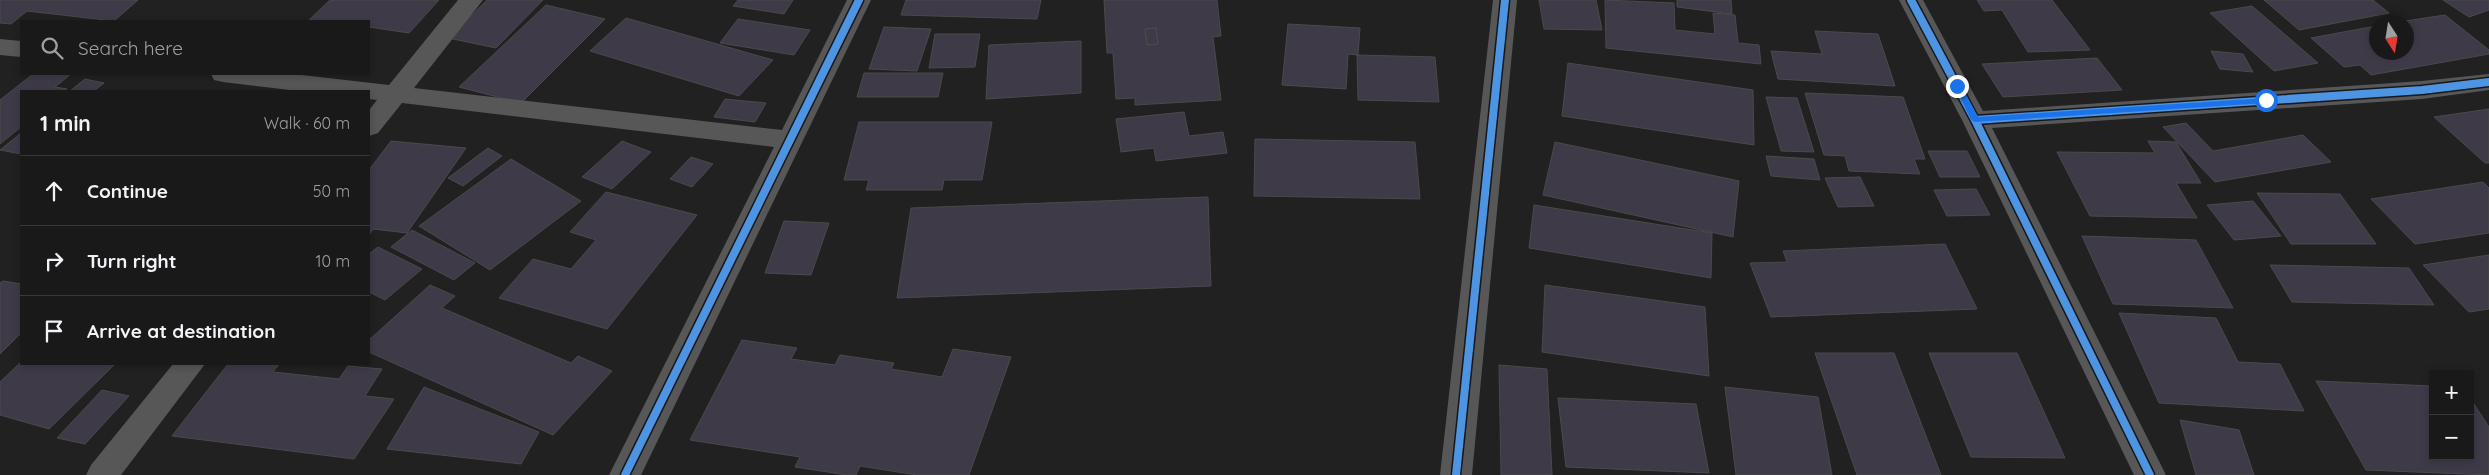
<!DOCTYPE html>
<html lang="en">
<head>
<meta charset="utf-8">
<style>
  :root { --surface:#19191a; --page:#222223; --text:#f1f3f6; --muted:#9fa0a2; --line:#373839 }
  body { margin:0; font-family:Quicksand,sans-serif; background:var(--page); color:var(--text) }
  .controls { position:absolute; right:15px; bottom:15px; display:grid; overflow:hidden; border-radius:0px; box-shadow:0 2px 8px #0003 }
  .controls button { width:45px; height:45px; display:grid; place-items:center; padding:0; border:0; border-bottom:1px solid var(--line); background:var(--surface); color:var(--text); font:25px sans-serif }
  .compass { position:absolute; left:2369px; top:15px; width:45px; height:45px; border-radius:50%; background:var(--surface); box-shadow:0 2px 8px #0003; rotate:168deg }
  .stop { position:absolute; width:15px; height:15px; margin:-11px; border:4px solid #1a73e8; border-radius:50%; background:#fff }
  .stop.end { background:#1a73e8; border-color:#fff; box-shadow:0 1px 5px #0008 }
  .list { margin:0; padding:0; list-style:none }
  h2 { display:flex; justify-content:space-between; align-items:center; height:65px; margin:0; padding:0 20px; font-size:21px }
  h2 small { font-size:16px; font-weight:400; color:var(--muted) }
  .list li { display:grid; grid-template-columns:32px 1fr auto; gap:15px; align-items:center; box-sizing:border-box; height:70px; padding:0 20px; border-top:1px solid var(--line) }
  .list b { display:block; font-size:19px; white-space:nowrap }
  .list em { font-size:16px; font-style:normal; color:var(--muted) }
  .icon { flex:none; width:28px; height:28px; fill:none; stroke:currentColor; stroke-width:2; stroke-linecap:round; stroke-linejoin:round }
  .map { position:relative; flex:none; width:2489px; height:475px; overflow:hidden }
  .search { position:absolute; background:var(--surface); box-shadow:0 2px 8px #0003; left:20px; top:20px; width:350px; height:55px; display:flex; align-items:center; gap:12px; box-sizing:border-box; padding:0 18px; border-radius:0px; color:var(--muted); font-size:19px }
  .panel { position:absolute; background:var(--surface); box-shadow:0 2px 8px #0003; left:20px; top:90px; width:350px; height:275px; border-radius:0px }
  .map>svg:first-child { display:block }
</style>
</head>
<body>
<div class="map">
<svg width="2489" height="475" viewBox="0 0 2489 475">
  <rect width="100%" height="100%" fill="#212122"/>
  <path fill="#3e3a47" stroke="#4a4a4b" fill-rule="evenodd" d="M0,0H138L114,21L27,11L11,24L0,23Z
    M330,0H439L409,33L369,27V21H308Z
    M487,0H543L496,48L448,38Z
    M738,0H793L784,14L733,6Z
    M906,0H1041L1037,19L901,15Z
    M1104,0H1217L1221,36L1213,37L1221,100L1135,105V98L1116,99L1113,53H1107ZM1156,28L1158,44L1147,45L1145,29Z
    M1539,0H1596L1602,30L1544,29Z
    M1605,0L1674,3L1675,30L1715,34L1713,13L1735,15L1738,43L1759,45L1761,64L1606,48Z
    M1677,0H1731L1732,14L1677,7Z
    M1977,0H2052L2090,50L2028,52L2002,10L1984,11Z
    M2264,0H2373L2389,13L2299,30Z
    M2443,0H2489V10L2469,17Z
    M546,5L605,19L521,103L459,87Z
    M2252,6L2318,63L2274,71L2210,13Z
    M2445,15L2489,50V54L2371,75L2360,65L2344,67L2311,38L2376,26V52H2406V22H2399Z
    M626,18L773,60L739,96L590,51Z
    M738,19L810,30L794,55L720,43Z
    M1288,24L1360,28L1358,55L1348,54L1346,89L1282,85Z
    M884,27L931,29L917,71L869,69Z
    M1156,28L1158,44L1147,45L1145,29Z
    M1815,31L1878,34L1895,86L1778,79L1771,51L1822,54Z
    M935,34H980L975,67L929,68Z
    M1081,41V93L986,99L989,45Z
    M2211,51L2243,54L2253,72L2220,69Z
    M1357,55L1435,57L1439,102L1358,100Z
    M2097,58L2122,90L2003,97L1982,64Z
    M1568,63L1753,90L1754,145L1562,116Z
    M864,73H943L938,97H857Z
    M33,74H71L55,87L67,89L64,91H21V127L0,144V100Z
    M85,79L104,83L94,91H70Z
    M1805,93L1903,97L1925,159H1914L1920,174L1849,171L1845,156L1824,155Z
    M1766,97L1797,98L1814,152L1781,151Z
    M725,99L766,103L755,122L714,117Z
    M2489,109V163H2485L2434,117Z
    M1184,112L1189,136L1223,132L1227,153L1156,161L1154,148L1121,152L1116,119Z
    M859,122H992L982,180H944L942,190H866L869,180H844Z
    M2186,123L2213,151L2303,135L2331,162L2215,182L2163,127Z
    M21,133V154L0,150Z
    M1255,139L1415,142L1420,199L1254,196Z
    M391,141L466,148L407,233L373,229L369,235V170Z
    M622,141L651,152L612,189L582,177Z
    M2148,141L2176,142L2201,183H2176L2197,218L2090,216L2057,152L2155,153Z
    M1555,142L1739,181L1733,237L1543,195Z
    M488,148L502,156L463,186L448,178Z
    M1928,151H1967L1980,177H1940Z
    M1766,156L1814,159L1820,180L1771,176Z
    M691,157L713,164L692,187L670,179Z
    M511,159L581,201L490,270L419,226Z
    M1860,177L1874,206L1838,207L1825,178Z
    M2483,182L2489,188V233L2415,244L2371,199Z
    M1976,189L1990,215L1947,216L1934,190Z
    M606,192L697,215L607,329L499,298L533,259L571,269L596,240L570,232Z
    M2257,193L2340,194L2376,244H2291Z
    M1208,197L1211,286L897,298L911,208Z
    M2253,201L2281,236L2234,240L2207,205Z
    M1534,205L1712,233L1711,278L1529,248Z
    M784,221L829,223L811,275L765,273Z
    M412,230L475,263L454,280L391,247Z
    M2082,236L2196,240L2233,308L2113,304Z
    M1945,244L1977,309L1771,317L1750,263L1787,262L1783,251Z
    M378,247L422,269L385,300L369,292V254Z
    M2489,255V309L2469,312L2423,265Z
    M2270,265L2409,268L2434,305L2292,302Z
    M3,281L21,284V333L0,354V283Z
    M430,285L455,296L442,308L571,363L578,356L612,371L553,435L369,352V340Z
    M1545,285L1705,307L1709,376L1542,352Z
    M2119,313L2216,318L2238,362L2280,364L2304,411L2159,403Z
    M742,340L797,348L791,359L835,365L840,355L894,363L891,369L942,377L953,349L1011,357L969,475H917L860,466L856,475H847L795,467L800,457L690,440Z
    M1815,353H1894L1941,475H1857Z
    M1929,353H2017L2065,458L1971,457Z
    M21,362V364H115L49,429L0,415V382Z
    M228,364H279L273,372L339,379L348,366L382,369L365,396L394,399L354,459L172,436Z
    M1499,365L1547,369L1552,475H1501Z
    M2316,381L2433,386V456H2470V398L2489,427V475L2366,470Z
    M424,387L539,432L521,464L387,449Z
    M1725,387L1818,397L1832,475H1736Z
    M102,390L129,396L85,444L57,438Z
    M1558,398L1696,404L1709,473L1566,467Z
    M2180,420L2239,430L2254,475H2196Z"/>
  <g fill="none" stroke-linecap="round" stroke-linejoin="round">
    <path fill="#575757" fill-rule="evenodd" d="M458,0H483L414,88L782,130L847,0H871L641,475H609L774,147L402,103L378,133L369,136V110L377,100L369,99V91H298L223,82L214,80L211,74H293L389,85Z
      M1493,0H1517L1472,475H1440Z
      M1899,0H1923L1983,111L2422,81L2489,74V90L2422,99L1992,128L2166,475H2134L1962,120Z
      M0,39L21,41V57L0,55Z
      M173,364H205L121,475H86L91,465Z"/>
    <g stroke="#17171a" stroke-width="11">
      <path id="cycleway" d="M1911,0L1975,120L2150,475
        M1975,120L2422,90L2489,82
        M625,475L859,0
        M1456,475L1505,0"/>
    </g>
    <use href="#cycleway" stroke="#4d94e3" stroke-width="8"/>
  </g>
  <path fill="#1a73e8" d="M1954,84H1960L1978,117L2266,98L2270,100L2266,103L1975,122L1971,120Z"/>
</svg>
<div class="controls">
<button>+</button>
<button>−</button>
</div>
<svg class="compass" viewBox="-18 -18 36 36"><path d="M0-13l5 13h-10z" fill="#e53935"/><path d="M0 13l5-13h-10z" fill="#9fa0a2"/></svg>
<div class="stop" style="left:2266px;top:100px"></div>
<div class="stop end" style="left:1957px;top:86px"></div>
<div class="search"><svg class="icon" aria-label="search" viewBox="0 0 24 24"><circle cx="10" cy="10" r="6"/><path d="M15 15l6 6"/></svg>Search here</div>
<section class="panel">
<h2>1 min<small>Walk · 60 m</small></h2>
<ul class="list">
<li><svg class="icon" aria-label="ahead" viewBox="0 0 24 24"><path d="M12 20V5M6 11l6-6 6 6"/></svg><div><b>Continue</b></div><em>50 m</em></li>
<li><svg class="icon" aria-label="right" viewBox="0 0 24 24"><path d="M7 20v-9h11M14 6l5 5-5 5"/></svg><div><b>Turn right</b></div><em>10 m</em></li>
<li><svg class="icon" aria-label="arrive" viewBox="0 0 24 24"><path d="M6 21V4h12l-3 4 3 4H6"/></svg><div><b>Arrive at destination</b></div></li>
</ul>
</section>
</div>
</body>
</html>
